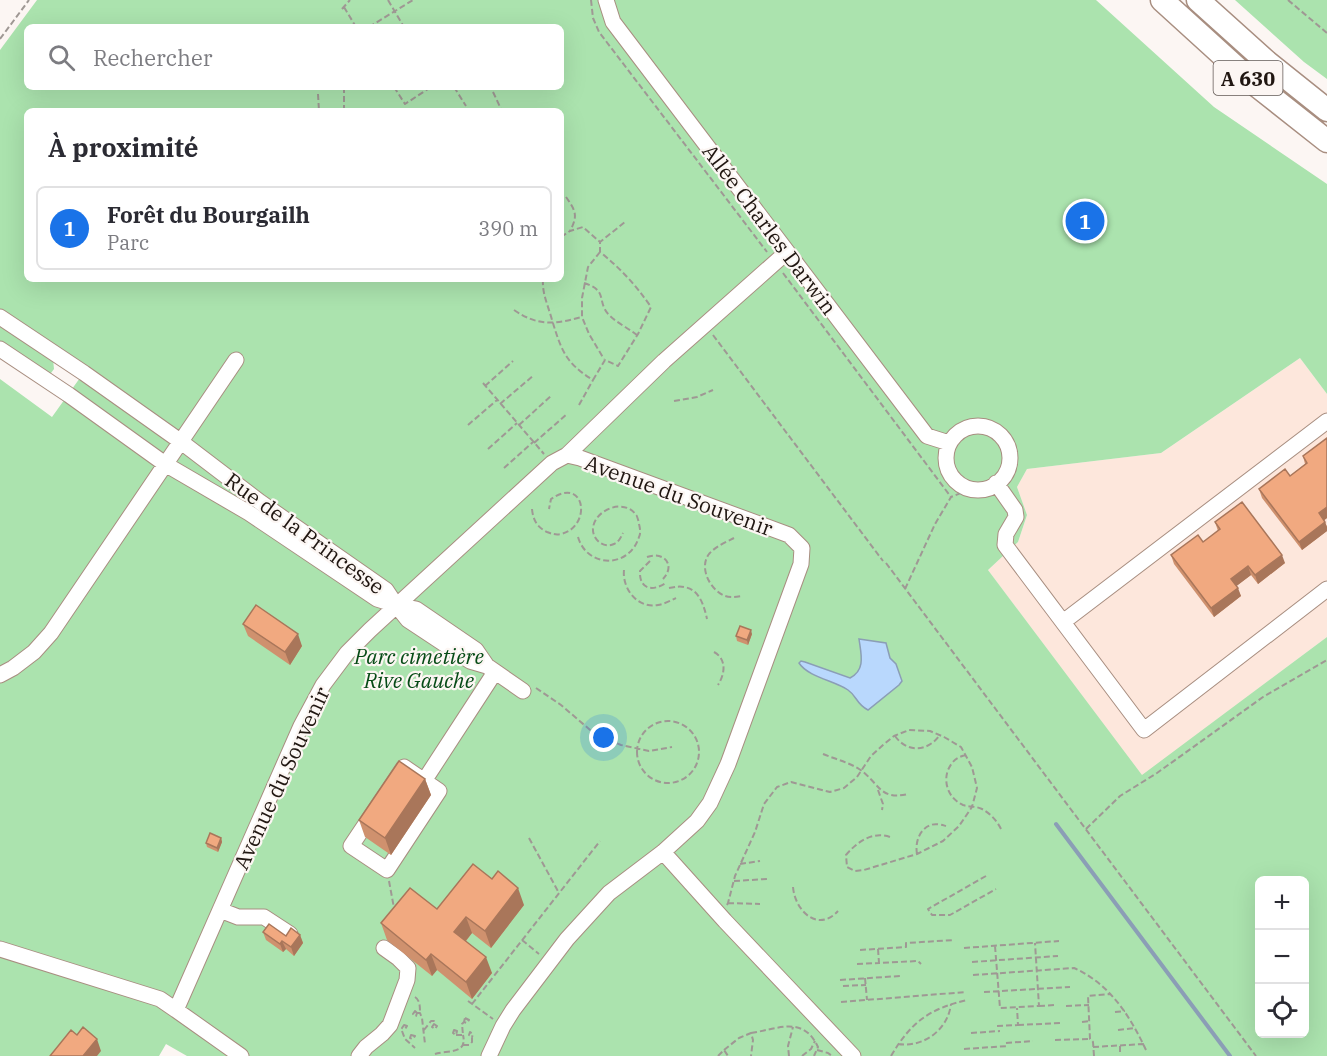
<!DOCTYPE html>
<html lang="fr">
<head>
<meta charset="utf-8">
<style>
  :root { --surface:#fff; --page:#f2f2f3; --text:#2b2b33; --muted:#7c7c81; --line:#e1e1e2; --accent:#1a73e8 }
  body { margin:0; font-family:"IBM Plex Serif",serif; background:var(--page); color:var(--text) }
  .controls { position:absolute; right:18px; bottom:18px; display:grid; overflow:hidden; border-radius:9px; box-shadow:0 6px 24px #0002 }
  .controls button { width:54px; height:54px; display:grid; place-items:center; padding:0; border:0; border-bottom:2px solid var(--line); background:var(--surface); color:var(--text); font:30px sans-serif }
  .you { position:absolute; left:604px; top:738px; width:21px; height:21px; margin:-15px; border:4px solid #fff; border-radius:50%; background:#1a73e8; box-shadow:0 0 0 9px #1a73e833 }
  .badge { display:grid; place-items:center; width:39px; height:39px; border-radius:50%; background:var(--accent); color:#fff; font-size:20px; font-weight:700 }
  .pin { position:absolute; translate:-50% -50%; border:3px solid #fff; box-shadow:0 2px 6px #0006 }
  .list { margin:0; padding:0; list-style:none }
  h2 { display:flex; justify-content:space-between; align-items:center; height:78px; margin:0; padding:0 24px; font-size:26px }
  h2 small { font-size:20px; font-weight:400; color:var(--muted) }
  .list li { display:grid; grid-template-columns:39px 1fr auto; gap:18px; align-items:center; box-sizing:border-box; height:84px; margin:0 12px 12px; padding:0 12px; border:2px solid var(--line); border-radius:9px }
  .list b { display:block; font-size:22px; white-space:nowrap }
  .list p { margin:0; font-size:20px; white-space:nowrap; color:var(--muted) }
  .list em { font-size:20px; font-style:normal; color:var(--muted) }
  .icon { flex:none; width:33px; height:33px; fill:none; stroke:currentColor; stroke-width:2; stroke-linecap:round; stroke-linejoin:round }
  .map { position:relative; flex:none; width:1327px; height:1056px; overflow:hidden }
  .search { position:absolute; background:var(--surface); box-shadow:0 6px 24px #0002; left:24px; top:24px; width:540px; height:66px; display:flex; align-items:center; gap:15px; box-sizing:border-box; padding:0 21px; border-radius:9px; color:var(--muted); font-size:22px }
  .panel { position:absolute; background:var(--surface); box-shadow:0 6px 24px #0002; left:24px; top:108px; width:540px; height:174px; border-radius:9px }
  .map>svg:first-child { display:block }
</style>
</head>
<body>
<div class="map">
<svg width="1327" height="1056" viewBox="0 0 1327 1056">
  <rect width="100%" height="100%" fill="#fcf6f3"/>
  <path fill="#fde7dc" d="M1300,358L1327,394V637L1142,776L988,570L1018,542L1027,515L1017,487L1027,469L1161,453Z"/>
  <path fill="#abe3ae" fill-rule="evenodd" d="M37,0H1096L1214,107L1327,184V394L1300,358L1161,453L1027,469L1017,487L1027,515L1018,542L988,570L1142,775L1327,637V1056H187L166,1044L159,1056H0V379L52,417L87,368L0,310V50ZM27,27H561V87H27ZM27,111H561V279H27ZM1260,880H1304V1034H1260Z
    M1235,0H1327V79L1304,62Z
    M0,323L53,359L54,369L51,373L46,375L0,345Z"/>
  <path fill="#b9d8fd" stroke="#8b9eb6" stroke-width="1.5" d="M859,639L886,643L890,658L896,664L902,681L899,685L868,710C856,704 857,696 848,690C835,681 808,677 799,663L801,661L805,662L850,678C866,670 861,654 859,639Z"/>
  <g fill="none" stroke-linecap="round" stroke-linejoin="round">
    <path stroke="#8b9eb6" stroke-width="4" d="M1056,824L1230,1056"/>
    <g stroke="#a88e80" stroke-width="17">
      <path id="minor" d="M606,0L613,22L927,436L949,443
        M0,317L84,373L180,441L260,502L386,590L396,605L377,599L249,513L165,464L69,395L0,349
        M946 458a32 32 0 1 1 64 0a32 32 0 1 1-64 0Z
        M567,455L664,361L787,252
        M996,483L1015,510L1016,517L1006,534L1005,545L1144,730L1327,589
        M1063,622L1327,421
        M487,666L470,661L408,620L396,605L416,609L476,650L487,666L523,691
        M0,675L13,668L34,652L51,633L236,360
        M404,767L439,791L387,870L351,846Z
        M424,781L495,672
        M663,852L725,921L853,1056
        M220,910L238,917H264L290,934
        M0,949L160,999L176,1010
        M241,1056L176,1010L301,726L323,685L347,653L370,630L552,463L567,455L580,458L789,535L802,548L801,564L728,764L710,803L697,821L663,852L609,893L567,939L513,1010L503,1026L489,1056
        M359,1056L366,1047L382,1034L390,1025L407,980L408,968L398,958L384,948"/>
    </g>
    <g stroke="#a88e80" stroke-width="25">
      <path id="highway" d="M1162,0L1251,81L1327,141
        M1198,0L1267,62L1327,110"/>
    </g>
    <path stroke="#9f9894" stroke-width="2" stroke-dasharray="6 3" stroke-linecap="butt" d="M388,0L404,27
      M591,0L593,18L599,32L767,252
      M1288,0L1327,33
      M344,7L356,27
      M342,9L350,0
      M369,27L413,0
      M0,39L29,0
      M344,87V111
      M394,87L405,104L431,87
      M454,87L466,106
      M493,92L502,111
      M318,94L319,111
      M566,197C576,211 578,216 570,231
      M561,237L570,231L583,227L600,242
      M600,252L588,267L582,298V317L589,334L604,359
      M783,273L951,497
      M543,279C542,294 548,305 552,320C561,349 565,363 593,380L605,360L618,366L638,334L651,307C635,284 621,269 600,252V242L625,222
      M584,283C609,291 596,301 609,315C617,323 628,328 637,335
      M514,310C539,327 555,324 582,317
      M713,335L883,561
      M483,383L544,454
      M485,386L513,361
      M674,401L697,397L713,390
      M500,404L534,375
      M579,405L593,380
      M468,425L497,400
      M519,425L551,396
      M534,443L567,414
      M488,449L517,423
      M504,468L533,442
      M532,509C533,520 537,527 547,532C552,534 556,535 561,534C592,527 586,475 551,499L549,509
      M578,537C587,568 629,569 639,537C641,533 640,528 639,524C639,523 637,515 636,515C625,498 595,509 593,528C592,539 603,549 614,544C619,542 621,537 623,533
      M734,538C726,542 716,546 709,554C699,567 709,588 723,595C728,598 735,597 742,596
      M647,557C664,551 676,565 663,579
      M650,561L640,571C639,589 652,592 666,583
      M886,563L1256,1056
      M624,570C622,588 637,609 658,605C664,604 670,601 676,598
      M669,588C694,582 702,596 707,619
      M905,589L935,524L951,497L971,489
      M714,652C727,659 725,674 718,685
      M536,688L561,705L596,735L621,745L649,751L672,747
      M637 752a31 31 0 1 1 62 0a31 31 0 1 1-62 0Z
      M895,736C907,753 927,752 939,736
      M823,754C835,759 848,762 859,769C879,782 879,801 908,794
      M966,755C957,757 952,761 948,770C943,783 949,799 963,805C969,807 976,806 982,809C990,813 997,821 1001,829
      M878,790L883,804L882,810
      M1086,829L1120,796L1157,773L1263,697L1327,660
      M529,838L559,893
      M917,854C915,843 919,829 931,825C936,823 942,825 946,826
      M740,864L760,861
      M986,876L928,909L932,915H950L996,889
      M389,881L394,908
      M734,881L767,879
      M793,887C795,911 818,933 838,911
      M728,903L760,904
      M727,905L728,903L735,876L755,832L764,804L777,787L791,782L830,792L844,788L857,777L871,756L883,745L894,736L909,730L930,731L944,737L961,747L972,767L977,788L972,807L959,826L943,841L917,854L864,870L855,871L847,867L846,855C857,842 872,831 890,837
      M522,940L539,954
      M995,946L1000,1008L1039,1006L1035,943
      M964,948L1059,941
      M878,949L879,963L918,961L921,964
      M860,950L906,947V943L954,940
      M972,962L1058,956
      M857,964L879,963
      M973,975L1074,968C1110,984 1130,1016 1146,1050
      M865,978L867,1000
      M840,980L900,976
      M843,986L866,985
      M984,992L1070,987
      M415,997C420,1000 420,1007 420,1013
      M468,1001L493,1019
      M841,1002L966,992
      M472,1004L600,841
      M1039,1006L1056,1005
      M1066,1006L1089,1005
      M415,1011L417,1013L416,1016L413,1014Z
      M1115,1012L1125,1011
      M417,1013H420L422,1018L425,1044
      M465,1018L469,1020L467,1023L464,1022Z
      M1082,1022L1090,1021
      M434,1024L437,1026L435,1029L432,1027Z
      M404,1025L407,1026L405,1029L402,1028Z
      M1018,1025L1061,1023
      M997,1026L1018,1025L1017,1008
      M424,1030L431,1021H434L435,1024
      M454,1030L457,1031L456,1035L453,1033Z
      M1118,1030L1136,1028
      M402,1031L405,1039L415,1048
      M751,1033C778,1029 803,1015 818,1047L814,1056
      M971,1033L1000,1031
      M411,1035L415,1036L413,1039L410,1038Z
      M456,1035H463L462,1024L464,1022
      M1055,1040L1090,1039
      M1006,1043L1033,1041
      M898,1044C923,1048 948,1030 951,1004
      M463,1045H469L472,1042V1037L469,1035L470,1032L473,1034L472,1037
      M1120,1046V1054
      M1093,1047L1144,1044
      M964,1049L1008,1046
      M724,1050L739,1038L751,1033L753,1040L751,1056
      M817,1050L828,1053L832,1056
      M435,1054C446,1050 468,1055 463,1035
      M718,1056L724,1050L728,1056
      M789,1056L788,1046L793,1027
      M802,1056L811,1049L815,1041
      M891,1056C911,1022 929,1009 967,1000
      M1094,1056L1093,1042L1090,1039L1088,996L1111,994"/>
    <use href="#minor" stroke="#fff" stroke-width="15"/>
    <use href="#highway" stroke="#fff" stroke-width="22"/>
  </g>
  <path fill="#cf916e" d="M1327,438V518L1324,520L1327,527V531L1302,550L1262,498L1259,489L1290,476L1305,464L1303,456Z
    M1215,522L1285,563L1258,584L1251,575L1236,586L1241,596L1214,617L1174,564L1171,555L1203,542L1218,531Z
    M243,624L302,646L290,665L248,636Z
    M752,634L748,645L737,641L736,636Z
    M425,779L431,795L391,855L365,837L359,820Z
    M221,838L222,842L218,852L207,847L206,843Z
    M524,905L491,948L472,933L466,941L492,973L472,999L437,970L432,976L387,940L381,923L437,909Z
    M263,932L286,936L300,935L303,943L294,956L286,949L283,952L266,940Z"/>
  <path fill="#a9765a" d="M1327,507V518L1322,522L1319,513Z
    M1325,522L1327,527V531L1302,550L1299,542Z
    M1282,555L1285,563L1258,584L1255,575Z
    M1248,566L1251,575L1234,588L1231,579Z
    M1238,588L1241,596L1214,617L1211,608Z
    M751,630L752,634L748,645L747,640Z
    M298,634L302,646L290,665L285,652Z
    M425,779L431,795L391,855L385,838Z
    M221,838L222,842L218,852L217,848Z
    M518,888L524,905L491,948L485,931Z
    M466,917L472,933L460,948L454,932Z
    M300,935L303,943L294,956L291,947Z
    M282,941L286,949L283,952L280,944Z
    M431,954L437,970L432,976L426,960Z
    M486,957L492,973L472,999L466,982Z
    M97,1039L101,1051L97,1056H83Z"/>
  <path fill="#f1a980" stroke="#a9765a" stroke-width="1.5" d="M1327,438V507L1319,513L1325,522L1299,542L1259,489L1285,469L1290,476L1307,463L1303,456Z
    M1242,502L1282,555L1255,575L1248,566L1231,579L1238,588L1211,608L1171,555L1198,535L1203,542L1220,529L1215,522Z
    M256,605L298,634L285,652L243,624Z
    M740,626L751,630L747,640L736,636Z
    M399,761L425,779L385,838L359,820Z
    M210,833L221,838L217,848L206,843Z
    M473,864L492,879L498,871L518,888L485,931L466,917L454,932L486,957L466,982L431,954L426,960L381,923L410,888L437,909Z
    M269,924L286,936L291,928L300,935L291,947L282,941L280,944L263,932Z
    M83,1027L97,1039L83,1056H50L71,1030L77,1035Z"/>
  <g text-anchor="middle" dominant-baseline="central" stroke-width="4.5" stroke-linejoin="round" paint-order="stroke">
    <rect fill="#fcf6f3" stroke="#625955" stroke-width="1.5" x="1213.5" y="61" width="69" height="34" rx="4.5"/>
    <g font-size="20" font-weight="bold" fill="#201611">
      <text x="1248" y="78">A 630</text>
    </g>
    <g font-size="21" fill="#201611" stroke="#fcf6f3">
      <text transform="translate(770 229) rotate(53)">Allée Charles Darwin</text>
      <text transform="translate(679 495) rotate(20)">Avenue du Souvenir</text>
      <text transform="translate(305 533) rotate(36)">Rue de la Princesse</text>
      <text transform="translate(281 778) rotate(-65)">Avenue du Souvenir</text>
    </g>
    <g font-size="21" font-style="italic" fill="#064b16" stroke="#fcf6f3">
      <text x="419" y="656">Parc cimetière<tspan x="419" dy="24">Rive Gauche</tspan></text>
    </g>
  </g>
</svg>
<div class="controls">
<button>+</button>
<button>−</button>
<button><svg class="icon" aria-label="locate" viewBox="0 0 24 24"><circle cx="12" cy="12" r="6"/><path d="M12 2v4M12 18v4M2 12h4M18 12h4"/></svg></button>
</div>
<div class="you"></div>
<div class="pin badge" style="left:1085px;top:221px">1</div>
<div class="search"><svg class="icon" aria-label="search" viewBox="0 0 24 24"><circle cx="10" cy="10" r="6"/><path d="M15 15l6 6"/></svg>Rechercher</div>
<section class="panel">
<h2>À proximité<small></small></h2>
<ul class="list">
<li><span class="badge">1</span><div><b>Forêt du Bourgailh</b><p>Parc</p></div><em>390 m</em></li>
</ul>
</section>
</div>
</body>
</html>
